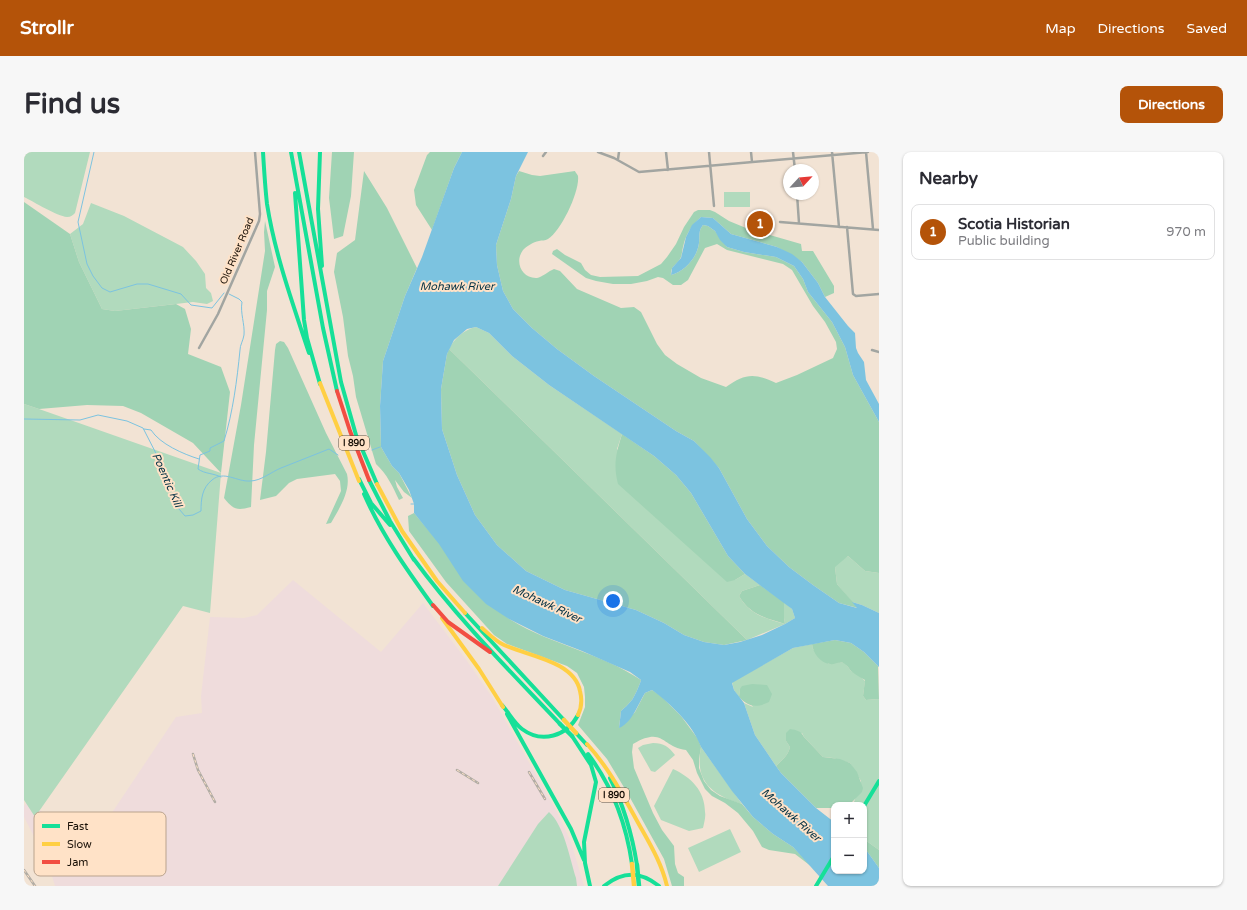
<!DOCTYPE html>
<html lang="en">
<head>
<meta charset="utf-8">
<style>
  :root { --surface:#fff; --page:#f7f7f7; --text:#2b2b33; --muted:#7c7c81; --line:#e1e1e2; --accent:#b45309 }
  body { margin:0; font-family:"Varela Round",sans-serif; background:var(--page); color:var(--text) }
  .controls { position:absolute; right:12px; bottom:12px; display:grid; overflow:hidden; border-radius:8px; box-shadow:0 1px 3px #0004 }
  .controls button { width:36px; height:36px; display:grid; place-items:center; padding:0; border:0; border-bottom:1px solid var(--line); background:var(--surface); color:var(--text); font:20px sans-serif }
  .compass { position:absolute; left:759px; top:12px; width:36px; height:36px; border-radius:50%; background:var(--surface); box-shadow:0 1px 3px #0004; rotate:64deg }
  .you { position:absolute; left:589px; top:449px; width:14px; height:14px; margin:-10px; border:3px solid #fff; border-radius:50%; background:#1a73e8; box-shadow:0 0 0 6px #1a73e833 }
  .badge { display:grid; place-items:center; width:26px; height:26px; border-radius:50%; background:var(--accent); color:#fff; font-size:13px; font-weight:700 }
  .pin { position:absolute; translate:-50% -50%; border:2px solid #fff; box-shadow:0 1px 4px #0006 }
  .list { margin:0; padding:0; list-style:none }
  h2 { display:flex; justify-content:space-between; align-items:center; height:52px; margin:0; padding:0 16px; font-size:17px }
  h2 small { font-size:13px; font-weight:400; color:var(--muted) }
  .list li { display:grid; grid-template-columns:26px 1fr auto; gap:12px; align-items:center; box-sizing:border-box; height:56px; margin:0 8px 8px; padding:0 8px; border:1px solid var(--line); border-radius:8px }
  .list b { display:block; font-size:15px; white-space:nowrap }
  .list p { margin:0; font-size:13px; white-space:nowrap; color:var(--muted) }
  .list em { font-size:13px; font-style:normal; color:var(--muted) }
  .map { position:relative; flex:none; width:855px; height:734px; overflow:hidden; border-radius:8px }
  header { display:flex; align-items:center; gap:24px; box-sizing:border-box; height:56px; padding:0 20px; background:var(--accent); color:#fff }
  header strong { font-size:19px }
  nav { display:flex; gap:22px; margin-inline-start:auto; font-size:14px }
  .intro { display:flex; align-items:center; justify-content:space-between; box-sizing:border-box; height:96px; padding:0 24px }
  h1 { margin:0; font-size:28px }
  .button { padding:10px 18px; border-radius:8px; background:var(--accent); color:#fff; font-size:14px; font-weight:700 }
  main { display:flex; gap:24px; padding:0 24px }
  aside { flex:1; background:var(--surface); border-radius:8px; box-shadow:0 1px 3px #0004 }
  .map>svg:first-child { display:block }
</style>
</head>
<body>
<header>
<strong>Strollr</strong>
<nav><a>Map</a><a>Directions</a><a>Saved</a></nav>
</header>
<div class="intro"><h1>Find us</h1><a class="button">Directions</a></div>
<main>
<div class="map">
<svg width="855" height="734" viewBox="0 0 855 734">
  <rect width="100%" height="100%" fill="#f2e3d4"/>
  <path fill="#efdcdc" d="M269,428L357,500L399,451L443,509L468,545L533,660L547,690L560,734H31L25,714L0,665V654L4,649L65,695L152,565L178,561L177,544L186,465L220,466L233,463Z"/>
  <path fill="#b1dabd" d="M0,0H66L51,61C49,63 47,65 43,65C33,64 10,50 0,45Z
    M700,40H726V55H700Z
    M67,51L100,64L159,95L172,109L181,122L182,136L187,141L189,149L183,152L169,150L91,159L78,157L55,110L46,82L59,72Z
    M452,175L465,181L488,204L525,233L598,282L593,297L711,428L721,422L736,433L718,439L715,444C726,463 741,466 761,472L760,466V450L768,457L771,466L761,472L723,488L425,197C431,186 439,178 452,175Z
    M0,252L15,257L197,321L186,461L159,454L11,665L0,648Z
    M687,289L816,409L824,404L841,419L855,421V461L838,453L828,450L813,432L811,415Z
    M788,492L789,497L805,512L815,510L821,511L827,519L835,523L841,529L839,544L842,548L854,547L855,548V698L844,690L840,689V653H825L830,650L837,629L826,611L809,606L799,605L780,585L778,581L762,589L766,595C764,604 758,608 752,614L731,583L720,551L729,555L716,537L715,545L710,538L708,530L769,496Z
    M629,591C640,591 645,595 651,603L631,620L627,619L614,596L619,593Z
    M677,595L718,652C713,651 710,649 706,648C680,637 672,622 677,595Z
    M649,617C667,625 681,639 681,660C682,665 680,671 679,676L665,679L637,668L630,654Z
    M525,660C540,673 546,707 552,726L553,734H474L514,672Z
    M706,677L717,700L675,720L664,696Z"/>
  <path fill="#a0d3b4" d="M308,0H330L327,44L319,84L310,87L305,46Z
    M406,0H438L430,16L408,78L392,53L390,38L403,3Z
    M340,19L363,56L393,116L381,144L359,209L356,254L357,295L368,314L375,321L388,346L380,340L371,328L373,335L379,346L375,348C369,335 363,322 352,312L332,245L329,224L324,204L319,165L310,120L313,101L331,88Z
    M495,19L508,23L516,24L551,19C551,20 554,23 554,24C556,39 537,79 524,87C521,89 518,88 515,89C509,90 503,94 499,98C490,110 498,127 513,126C518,125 525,119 530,117L536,119L553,137L597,156L610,155L617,160L633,192L641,203L653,212L677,226L702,235C721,221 731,221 752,231L773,223L809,206L813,197L812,190L801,170L789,154L768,118L759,112L703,98L693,92L681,96L664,128L657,133H649L639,126L634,125L623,129L607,132H589L572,129L562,126L528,102L529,99L533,97L541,103L557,111L561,118L567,123L576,125L614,124L637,112L643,105L652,92L660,75L670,60L674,58H686L691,60L705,69L722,76L777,92L778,99H789L810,134V141L801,145L794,131L778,110L753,95L707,82L689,66L677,65C667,74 662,82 659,95C658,99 658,104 656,107C652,113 646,115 647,123C661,119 673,106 675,91C676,84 674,79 679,73L684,74L691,79L703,95L720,100L752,105L770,114L779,127L784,140L808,170L821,195L829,223L855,270V421L841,419L824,404L811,415L813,432L834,456L815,451L789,433L765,415L743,394L723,367L695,316L670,289L652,279L570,224L533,197L508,176L489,157L479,139L473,113L472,93L487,47L492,24Z
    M0,50L46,82L55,110L78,157L91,159L152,152L161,157L167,177L164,202L197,215L206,240L197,321L169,291L117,261L99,254L63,253L15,257L0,252Z
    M241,69L251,115L243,139V158L230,293L227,355C212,359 209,357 200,346L217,253L241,99L240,80Z
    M256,189L260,190L264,196L302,281L323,322C327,339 315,357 307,371L302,372L317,339L316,329L311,322L273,327L265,331L252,344L236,348L242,300L251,198L252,192Z
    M425,197L723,488L700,493L680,490L660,483L640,471L612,458L541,438L502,419L473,393L451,363L433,323L418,277L417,237L423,202Z
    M598,282L630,304L652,323L667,341L704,404L721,422L711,428L703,430L594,332C589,312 592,302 598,282Z
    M390,361C413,389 437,415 461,442C469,450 477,462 487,468C528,493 577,501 617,528C616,532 610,546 607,549C604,553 600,556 597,559L595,576L611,560L621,541L628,538L637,544L657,564L674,587L677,595L675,607V616L680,629L687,638L696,644L718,652L729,665L749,682L769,695L788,715L771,702L745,698L738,695L729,679L714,661L701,651L688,644L681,637L673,621L669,608L662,598C637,595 640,574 609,592L608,600L610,616L629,661L638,678L650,694L651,712L654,721L660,725V734H648L640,707L604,642L583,607L554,573L561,555V545L560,535L553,521L543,514L483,492L470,483L422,430L385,379L384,364Z
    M736,433L760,450V466L761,472C742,466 726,463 715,444L718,439Z
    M811,488L827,491L840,500L854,514L855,548L854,547L842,548L839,544L841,528C836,525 832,523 827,519C825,517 824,514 821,512C816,508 811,513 806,512C796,511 789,501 788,492Z
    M728,532L743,533L748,542L745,550C733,556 724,555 715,545L716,537L718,534Z
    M766,577C773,578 777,579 780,585L799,605L816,607L826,611L833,620L839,636L838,640L825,653H810V656H792L757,621L752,614C758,608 764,604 766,595L762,589V581Z
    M840,689L844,690L855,698V716L840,695Z"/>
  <path fill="#7cc3e0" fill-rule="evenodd" d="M438,0H504L492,24L487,47L472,93L473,113L479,139L489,157L508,176L533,197L570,224L652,279L670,289L686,305L695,316L723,367L743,394L765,415L789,433L815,451L833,456L828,450L838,453L855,461V515L840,500L827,491L811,488L769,496L708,531L710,538L720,551L731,583L752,614L757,621L792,656L810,670V719H840V695L855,716V734H804L769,695L749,682L729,665L708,639L677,595C669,573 647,552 628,538L621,541C614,552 608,571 595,576L597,559C600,556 604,553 607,549C610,546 616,532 617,528L606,520L558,499L519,484L485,467L462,452L439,429L415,392L390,361V352L385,338L375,321L368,314L357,295L356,254L359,209L381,144L398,105L430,16ZM452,175L465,181L488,204L525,233L630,304L652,323L667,341L704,404L721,422L768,457L771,466L761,472L738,483L716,490L700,493L680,490L660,483L640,471L612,458L541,438L502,419L473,393L451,363L433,323L418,277L417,237L423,202L430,188L443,177Z
    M677,65L689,66L707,82L753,95L768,102L778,110L794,131L801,145L824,174L831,181L832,196L834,201L840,210L842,228L855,252V270L829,223L821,195L808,170L784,140L779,127L770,114L752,105L720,100L703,95L696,88L691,79L684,74L679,73C674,79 676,84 675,91C673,106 661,119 647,123L648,116L657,106L662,85L668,73Z"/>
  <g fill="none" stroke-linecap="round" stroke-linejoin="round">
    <path stroke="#7cc3e0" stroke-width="1" d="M70,0L54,70L63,112L69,124L78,136L86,140L113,132H124L157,142L167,153L188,156L200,141
      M0,267L56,268L74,263L103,269L119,276L141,319L155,357L161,364L169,363L177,359C177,347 178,336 188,328C200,318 213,330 226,329C237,329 247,320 257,316C273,310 289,303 305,297L314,303
      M120,277L127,278C136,292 159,302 175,307
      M348,298L356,295
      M197,325C189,321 181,322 174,317L176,303L186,299V296L200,289C209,260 213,228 216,198C216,193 219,189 220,183C221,172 216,161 218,150L215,147L205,142
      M387,352H390"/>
    <path stroke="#a2a5a1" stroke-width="2.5" d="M574,0L590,6L615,20L844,0
      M642,0L644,18
      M685,0L690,54
      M727,0L728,10
      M769,0L771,18
      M808,0L815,75
      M842,0L849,77
      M519,4L522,0
      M594,7L595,0
      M773,42L775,71
      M756,70L855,78
      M823,75L829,142L832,144L855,142
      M175,196L194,162L235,69L236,62L231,0
      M848,198L855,200"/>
    <path stroke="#16e098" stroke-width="4" d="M239,0C240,17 241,34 243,52C251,103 269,152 285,201
      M267,0L299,176L313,239
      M275,0L317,230L332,283L353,332
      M296,0L294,57L298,114
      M271,41L280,168L283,186L296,232
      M335,327L347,351L366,373
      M345,328L366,369L390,408
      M340,342C358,383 383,418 409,454
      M389,406C433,466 485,518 536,572
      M441,461L540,568
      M478,553C485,561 490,571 498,577C518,592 543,584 554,563
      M483,562L547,677L560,708
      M552,581L563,593
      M548,584L567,613L572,630L560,690L561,711L566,734
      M564,602C589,635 602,671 608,712
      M586,626C600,654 608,682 613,713
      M840,654L855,629
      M580,734C599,719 616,719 635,734
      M792,734L810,704"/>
    <path stroke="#ffcf43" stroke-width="4" d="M296,231L335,329
      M353,332L378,379L413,429L441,461
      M418,466L455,517L479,555
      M458,476C465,482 471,489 480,493C504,504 550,509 556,539C558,547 558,555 554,563
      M563,592C584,615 597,640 612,667C624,689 637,709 643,734"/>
    <path stroke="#f24e42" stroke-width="4" d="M313,239L326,279L345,328
      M409,453L424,470L466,500"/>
    <g stroke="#b1aca4" stroke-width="2.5">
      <path id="rail" d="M169,602L174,618L191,650
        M433,618L454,631
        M505,620L521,647
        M0,718L11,734"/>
    </g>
    <use href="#rail" stroke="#ffe2c7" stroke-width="1" stroke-dasharray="3" stroke-linecap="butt"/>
    <path stroke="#16e098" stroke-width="4.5" d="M536,572L548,584
      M613,713L615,734"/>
    <path stroke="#ffcf43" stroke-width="4.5" d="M540,568L552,581
      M608,712L610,733"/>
  </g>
  <g text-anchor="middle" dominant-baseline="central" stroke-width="4" stroke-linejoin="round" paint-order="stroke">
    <g fill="#ffe2c7" stroke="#5d4e40" stroke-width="1">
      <rect x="315" y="284" width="30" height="14" rx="3"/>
      <rect x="575" y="636" width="30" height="14" rx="3"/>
    </g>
    <g font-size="9" font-weight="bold" fill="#180f06">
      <text x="330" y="291">I 890</text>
      <text x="590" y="643">I 890</text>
    </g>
    <g font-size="10" fill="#180f06" stroke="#ffe2c7">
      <text transform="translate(213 99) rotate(-67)">Old River Road</text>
    </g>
    <g font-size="11" font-style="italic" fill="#003044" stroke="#ffe2c7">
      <text x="433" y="134">Mohawk River</text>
      <text transform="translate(143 328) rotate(66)">Poentic Kill</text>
      <text transform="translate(523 452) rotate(25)">Mohawk River</text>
      <text transform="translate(767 663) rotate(41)">Mohawk River</text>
    </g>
  </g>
  <rect x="10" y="660" width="132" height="64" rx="6" fill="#ffe2c7" stroke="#baa38d" stroke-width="1"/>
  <rect x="18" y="672" width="18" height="4" fill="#16e098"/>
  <rect x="18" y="690" width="18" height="4" fill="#ffcf43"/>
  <rect x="18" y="708" width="18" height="4" fill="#f24e42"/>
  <g font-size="11" fill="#180f06">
    <text x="43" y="678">Fast</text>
    <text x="43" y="696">Slow</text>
    <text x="43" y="714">Jam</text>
  </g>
</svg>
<div class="controls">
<button>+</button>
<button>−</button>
</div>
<svg class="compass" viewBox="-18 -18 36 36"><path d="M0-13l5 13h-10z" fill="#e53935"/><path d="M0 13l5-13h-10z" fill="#7c7c81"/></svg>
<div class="you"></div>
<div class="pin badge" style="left:736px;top:72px">1</div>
</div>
<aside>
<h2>Nearby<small></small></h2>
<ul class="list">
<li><span class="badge">1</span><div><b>Scotia Historian</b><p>Public building</p></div><em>970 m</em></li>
</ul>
</aside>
</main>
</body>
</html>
